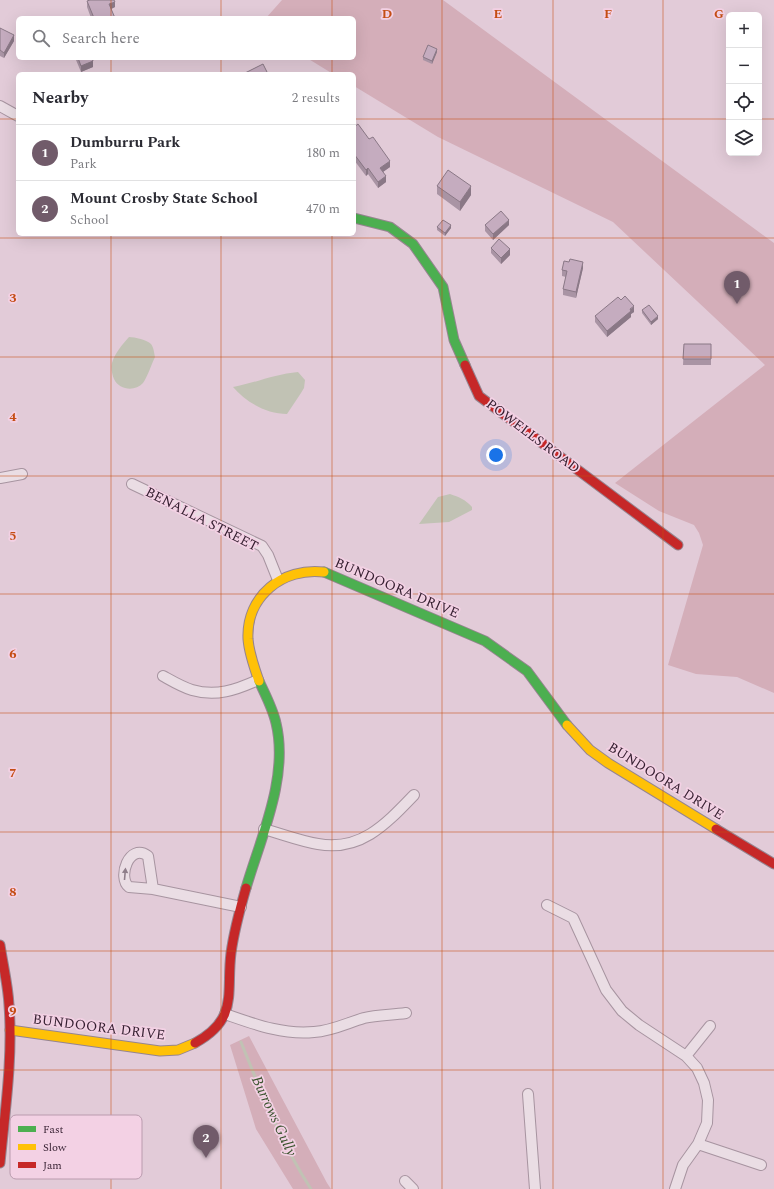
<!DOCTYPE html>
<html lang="en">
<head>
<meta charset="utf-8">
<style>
  :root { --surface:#fff; --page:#f2f2f3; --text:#2b2b33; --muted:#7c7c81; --line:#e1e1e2; --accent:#715b6a }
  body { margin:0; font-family:Spectral,serif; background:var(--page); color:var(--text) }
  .controls { position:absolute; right:12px; top:12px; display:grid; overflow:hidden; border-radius:6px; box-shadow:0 4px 16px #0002 }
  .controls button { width:36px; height:36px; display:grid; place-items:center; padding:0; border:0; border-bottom:1px solid var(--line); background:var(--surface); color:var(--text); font:20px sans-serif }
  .you { position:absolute; left:496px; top:455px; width:14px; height:14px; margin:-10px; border:3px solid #fff; border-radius:50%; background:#1a73e8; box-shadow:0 0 0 6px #1a73e833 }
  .badge { display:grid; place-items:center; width:26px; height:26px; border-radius:50%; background:var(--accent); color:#fff; font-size:13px; font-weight:700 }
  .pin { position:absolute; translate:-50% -33px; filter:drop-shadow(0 1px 2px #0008) }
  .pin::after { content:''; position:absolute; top:21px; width:14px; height:12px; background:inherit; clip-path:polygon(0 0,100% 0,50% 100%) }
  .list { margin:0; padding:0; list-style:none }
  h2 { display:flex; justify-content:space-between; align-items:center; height:52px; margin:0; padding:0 16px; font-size:17px }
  h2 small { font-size:13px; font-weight:400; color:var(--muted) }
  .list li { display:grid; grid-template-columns:26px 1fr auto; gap:12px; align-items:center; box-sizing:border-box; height:56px; padding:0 16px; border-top:1px solid var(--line) }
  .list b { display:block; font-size:15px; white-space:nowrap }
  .list p { margin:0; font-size:13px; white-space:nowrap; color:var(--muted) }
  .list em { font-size:13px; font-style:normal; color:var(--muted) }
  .icon { flex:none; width:22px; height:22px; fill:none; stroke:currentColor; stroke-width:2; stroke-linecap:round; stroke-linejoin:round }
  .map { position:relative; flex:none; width:774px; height:1189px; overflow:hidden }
  .search { position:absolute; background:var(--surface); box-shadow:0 4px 16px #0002; left:16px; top:16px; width:340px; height:44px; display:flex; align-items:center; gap:10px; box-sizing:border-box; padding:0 14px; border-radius:6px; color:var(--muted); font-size:15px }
  .panel { position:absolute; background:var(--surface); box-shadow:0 4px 16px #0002; left:16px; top:72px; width:340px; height:164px; border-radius:6px }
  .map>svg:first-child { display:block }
</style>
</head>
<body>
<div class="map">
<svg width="774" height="1189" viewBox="0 0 774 1189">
  <rect width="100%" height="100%" fill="#e2cbd8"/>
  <path fill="#d4aeb9" d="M282,0H443L774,243V693L737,677L696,674L668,665L703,545L699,533L694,525L659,511L615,483L765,365L613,222L438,137L354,86V74H333L307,58H354V18H266Z
    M249,1036L327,1183L331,1189H293L256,1129L230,1045Z"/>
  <path fill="#c1c2b4" d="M129,337C135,337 147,340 151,344C154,348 154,353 155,357C151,365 148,376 143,383C135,392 119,390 114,379C112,375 111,368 112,363C115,353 122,345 129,337Z
    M298,372L305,380L304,388L301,393L287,414C266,414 246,402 233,387C255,383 275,374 298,372Z
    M450,494C459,497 466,500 472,507V510L449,522L419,524L438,497Z"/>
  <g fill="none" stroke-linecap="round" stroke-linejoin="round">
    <path stroke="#c1c2b4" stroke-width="3" d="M241,1042C261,1092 281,1143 311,1189"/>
    <g stroke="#a794a0" stroke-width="12">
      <path id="street" d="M0,106L18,116
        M0,478L22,474
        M132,484L262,546L268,555L278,580
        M163,676C172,681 182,687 192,690C216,697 236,690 258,680
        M264,829C282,834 300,841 318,844C361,852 387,823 414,795
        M153,889L148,856C129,842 117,878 129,887L153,889L241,907
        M547,905L573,918L606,990L622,1011L639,1025L686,1056L697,1068L704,1083L708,1100L707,1123L698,1144L683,1165L675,1189
        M225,1014C254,1024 282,1035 314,1032C332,1031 347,1023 364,1018C377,1015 392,1015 406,1013
        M686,1056L710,1026
        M528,1094L535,1189
        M698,1144L761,1165
        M405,1181L413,1189"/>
    </g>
    <g stroke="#968590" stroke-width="11">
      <path id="fast" d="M354,218L390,227L413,244L443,287L454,340L465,365
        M324,572L485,641L527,671L567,725
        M246,888C261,837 289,777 276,723C273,709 265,694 259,681"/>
    </g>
    <g stroke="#968590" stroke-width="11">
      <path id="slow" d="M259,681C254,667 249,653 248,639C246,596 283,567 324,572
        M567,725L590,750L608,763L716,829
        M10,1030L160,1051L178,1050L195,1043"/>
    </g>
    <g stroke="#968590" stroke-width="11">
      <path id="jam" d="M465,365L479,396L678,545
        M716,829L774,864
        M0,945C3,965 8,985 9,1005C13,1058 5,1111 0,1163
        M195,1043C239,1019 226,993 231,953C234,931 240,909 246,888"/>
    </g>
    <use href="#street" stroke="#eadde4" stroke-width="10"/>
    <use href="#fast" stroke="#4caf50" stroke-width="9"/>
    <use href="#slow" stroke="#ffc107" stroke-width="9"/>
    <use href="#jam" stroke="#c62828" stroke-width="9"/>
  </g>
  <path fill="#a994a4" d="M87,1L115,7L111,9L115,18H91L87,7Z
    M0,28L14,41L4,58L0,56Z
    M437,52L432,64L423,60V57Z
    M76,58H92L93,67L81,72L76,60Z
    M354,127L390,167L383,172L386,182L378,188L368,174L366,176L354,160Z
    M437,186L471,195L460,211L437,194Z
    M485,225H509L493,240L485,231Z
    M437,227L451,228L445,236L437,230Z
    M491,248L510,255L501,264L491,253Z
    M583,268L576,298L563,295V289L566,277L562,276V270Z
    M621,300L634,312L631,314V317L607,337L595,322V316Z
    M642,310L658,319L651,325L642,313Z
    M684,344H711V365H683Z"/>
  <path fill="#8a7886" d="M115,2V7L109,10V4Z
    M14,35V41L4,58V53Z
    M437,49V52L432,64V61Z
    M93,61V67L81,72V66Z
    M390,161V167L380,174V168Z
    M368,168V174L366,176V170Z
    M386,176V182L378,188V182Z
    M471,186V195L460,211V202Z
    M509,220V225L493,240V234Z
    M451,225V228L445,236V233Z
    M510,249V255L501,264V258Z
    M583,262V268L576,298V292Z
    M634,306V312L631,314V317L607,337V331Z
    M658,316V319L651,325V322Z"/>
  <path fill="#c5acbf" stroke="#8a7886" d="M90,0H114L115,2L109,4L115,18H94L87,1Z
    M0,28L14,35L4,53L0,50Z
    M428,45L437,49L432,61L423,57Z
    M78,58H92L93,61L81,66Z
    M263,64L268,74H243Z
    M358,124L369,139L373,137L390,161L380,168L386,176L378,182L368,168L366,170L354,154V127Z
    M448,170L471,186L460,202L437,186Z
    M501,211L509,220L493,234L485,225Z
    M443,220L451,225L445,233L437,227Z
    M499,239L510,249L501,258L491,248Z
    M570,259L583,262L576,292L563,289L567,271L562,270L564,261L569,262Z
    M625,296L634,306L630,309L631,311L607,331L595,316L618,297L621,300Z
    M649,305L658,316L651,322L642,310Z
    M684,344H711V359H683Z"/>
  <defs><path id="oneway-solid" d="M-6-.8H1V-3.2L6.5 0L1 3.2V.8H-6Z"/></defs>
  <use fill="#8f7e8a" href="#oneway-solid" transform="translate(125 874) rotate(-85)"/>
  <path fill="none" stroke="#c44d13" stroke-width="1" stroke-opacity="0.55" d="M111,0V18M221,0V18M332,0V18M442,0V1189M553,0V1189M663,0V1189M111,58V74M221,58V74M332,58V74M0,119H18M354,119H729M759,119H774M111,234V1189M221,234V1189M332,234V1189M0,238H774M0,357H774M0,476H774M0,594H774M0,713H774M0,832H774M0,951H774M0,1070H774"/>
  <g text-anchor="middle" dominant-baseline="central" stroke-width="3.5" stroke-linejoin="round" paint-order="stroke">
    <g font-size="14" fill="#341e2f" stroke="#f3d1e4">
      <text transform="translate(533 436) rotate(37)">POWELLS ROAD</text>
      <text transform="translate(202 519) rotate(27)">BENALLA STREET</text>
      <text transform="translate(397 588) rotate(23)">BUNDOORA DRIVE</text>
      <text transform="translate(666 781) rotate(32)">BUNDOORA DRIVE</text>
      <text transform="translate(99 1027) rotate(7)">BUNDOORA DRIVE</text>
    </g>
    <g font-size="15" font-style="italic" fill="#3a532e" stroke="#f3d1e4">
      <text transform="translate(274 1116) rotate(65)">Burrows Gully</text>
    </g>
  </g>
  <rect x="10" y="1115" width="132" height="64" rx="6" fill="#f3d1e4" stroke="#ba9bae" stroke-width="1"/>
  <rect x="18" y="1126" width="18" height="6" fill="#4caf50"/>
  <rect x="18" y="1144" width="18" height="6" fill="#ffc107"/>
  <rect x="18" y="1162" width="18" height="6" fill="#c62828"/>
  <g font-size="11" fill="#341e2f">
    <text x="43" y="1133">Fast</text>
    <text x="43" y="1151">Slow</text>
    <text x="43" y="1169">Jam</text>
  </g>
  <g font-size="13" text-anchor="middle" font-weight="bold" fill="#c44d13" stroke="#f3d1e4" stroke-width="3.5" stroke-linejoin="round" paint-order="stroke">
    <text x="387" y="18">D</text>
    <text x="498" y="18">E</text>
    <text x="608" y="18">F</text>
    <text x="719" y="18">G</text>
    <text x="13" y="302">3</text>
    <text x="13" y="421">4</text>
    <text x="13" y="540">5</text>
    <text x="13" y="658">6</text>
    <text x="13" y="777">7</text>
    <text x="13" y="896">8</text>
    <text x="13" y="1015">9</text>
  </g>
</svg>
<div class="controls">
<button>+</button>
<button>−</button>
<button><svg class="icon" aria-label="locate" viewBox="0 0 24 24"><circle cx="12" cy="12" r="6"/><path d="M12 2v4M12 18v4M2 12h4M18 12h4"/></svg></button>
<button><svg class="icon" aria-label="layers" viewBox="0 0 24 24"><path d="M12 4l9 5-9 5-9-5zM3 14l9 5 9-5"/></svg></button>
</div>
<div class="you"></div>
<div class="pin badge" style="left:737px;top:304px">1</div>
<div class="pin badge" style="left:206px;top:1158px">2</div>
<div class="search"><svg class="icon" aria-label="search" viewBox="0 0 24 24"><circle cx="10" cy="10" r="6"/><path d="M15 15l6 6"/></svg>Search here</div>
<section class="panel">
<h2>Nearby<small>2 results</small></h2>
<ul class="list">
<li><span class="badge">1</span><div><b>Dumburru Park</b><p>Park</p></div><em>180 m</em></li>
<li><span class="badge">2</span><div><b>Mount Crosby State School</b><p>School</p></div><em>470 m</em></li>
</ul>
</section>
</div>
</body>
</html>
